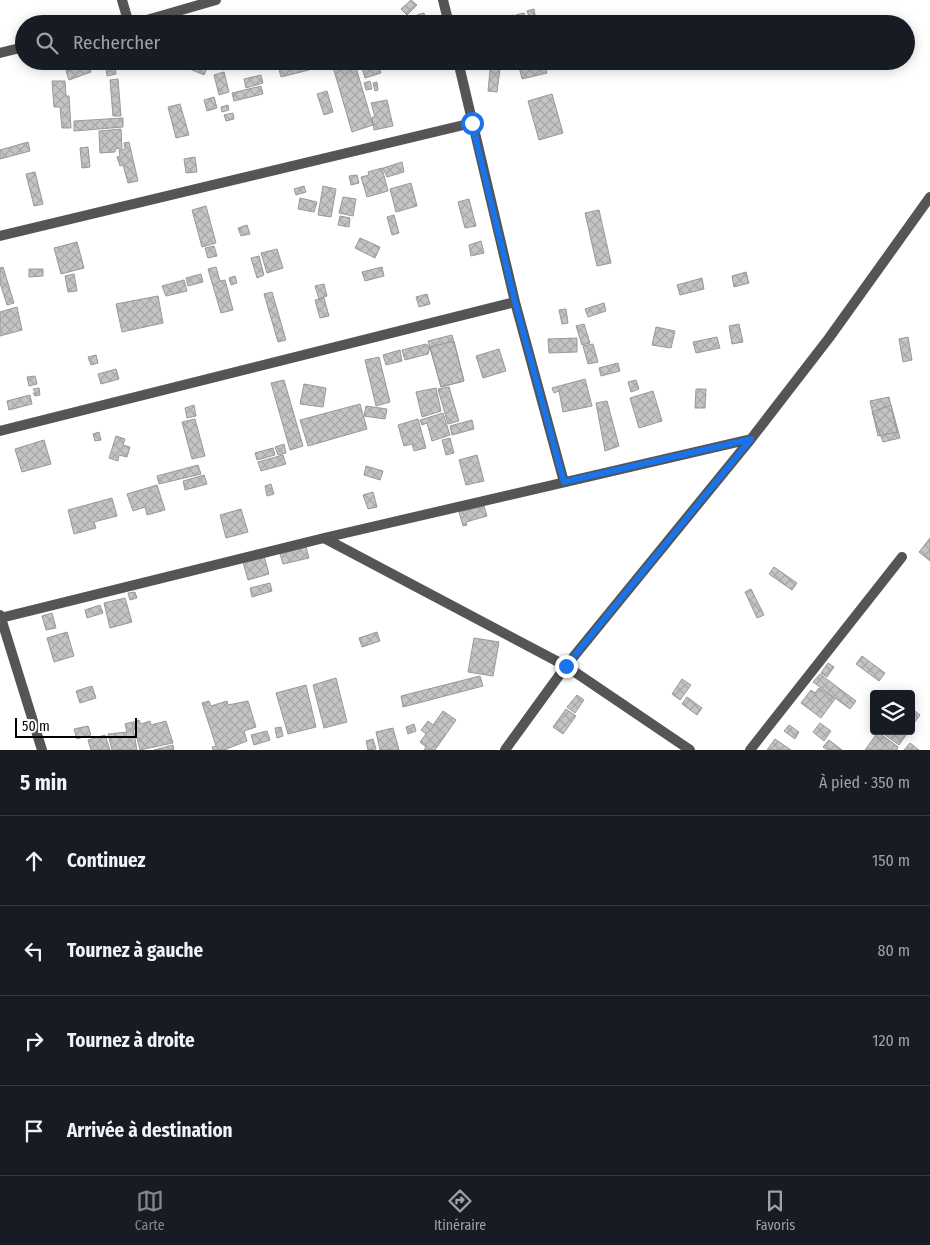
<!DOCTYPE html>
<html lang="fr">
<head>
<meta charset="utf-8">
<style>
  :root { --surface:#171b24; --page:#242831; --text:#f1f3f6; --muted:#9ea1a6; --line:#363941; --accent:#858687 }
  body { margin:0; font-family:"Fira Sans Condensed",sans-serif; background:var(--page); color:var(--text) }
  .controls { position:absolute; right:15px; bottom:15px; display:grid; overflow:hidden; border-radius:5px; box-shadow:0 2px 12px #0003 }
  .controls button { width:45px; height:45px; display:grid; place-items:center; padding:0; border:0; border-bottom:1px solid var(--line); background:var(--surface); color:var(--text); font:25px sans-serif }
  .scale { position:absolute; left:15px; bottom:12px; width:122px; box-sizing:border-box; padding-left:5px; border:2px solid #000; border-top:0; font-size:14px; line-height:18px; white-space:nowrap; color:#000; -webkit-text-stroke:4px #fff; paint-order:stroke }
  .stop { position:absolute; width:15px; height:15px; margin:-11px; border:4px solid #1a73e8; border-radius:50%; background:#fff }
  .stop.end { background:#1a73e8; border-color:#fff; box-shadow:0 1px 5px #0008 }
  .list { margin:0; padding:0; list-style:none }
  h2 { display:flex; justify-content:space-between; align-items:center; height:65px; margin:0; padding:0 20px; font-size:21px }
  h2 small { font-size:16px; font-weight:400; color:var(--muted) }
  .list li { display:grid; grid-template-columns:32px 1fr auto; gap:15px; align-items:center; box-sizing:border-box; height:90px; padding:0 20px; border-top:1px solid var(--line) }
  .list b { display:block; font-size:19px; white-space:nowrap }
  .list em { font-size:16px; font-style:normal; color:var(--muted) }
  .icon { flex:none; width:28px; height:28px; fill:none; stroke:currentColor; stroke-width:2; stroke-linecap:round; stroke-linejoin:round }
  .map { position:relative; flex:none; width:930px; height:750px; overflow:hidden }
  .search { position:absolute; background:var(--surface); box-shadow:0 2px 12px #0003; left:15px; right:15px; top:15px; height:55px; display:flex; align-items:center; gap:12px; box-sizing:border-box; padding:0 18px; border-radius:28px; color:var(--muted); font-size:19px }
  .sheet { height:425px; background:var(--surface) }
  nav { display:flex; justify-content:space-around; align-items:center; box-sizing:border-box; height:70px; border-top:1px solid var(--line); background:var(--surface); font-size:14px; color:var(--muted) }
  nav a { display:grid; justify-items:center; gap:2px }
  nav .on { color:var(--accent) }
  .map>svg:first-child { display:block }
</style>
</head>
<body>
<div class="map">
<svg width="930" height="750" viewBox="0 0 930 750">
  <defs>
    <pattern id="building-cross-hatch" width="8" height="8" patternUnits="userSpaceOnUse" patternTransform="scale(1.25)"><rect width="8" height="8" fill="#c4c4c4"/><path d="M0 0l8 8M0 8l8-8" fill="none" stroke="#a7a7a7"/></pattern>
  </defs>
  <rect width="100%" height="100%" fill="#fff"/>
  <path fill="url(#building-cross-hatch)" stroke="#999" d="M411,0L417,5L407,15L401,9Z
    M534,9L535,15L529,16L527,11Z
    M424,13L427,24H418L417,15Z
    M524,13L526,22L518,24L516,15Z
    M513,15L515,24H479Z
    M375,17L377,24H351V23Z
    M537,19L538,24H532L531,20Z
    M105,61H114L116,74L107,76Z
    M188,61H204L209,64L204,75L185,67Z
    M277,61H307L309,70L281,77Z
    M311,61H344L313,69Z
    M354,61L373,125L352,132L333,67Z
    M360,61H377L381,73L365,78Z
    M491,61H501L497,92L488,91Z
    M544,61L547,73L522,79L518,63Z
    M88,64L91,72L69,80L66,71Z
    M224,72L229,92L219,95L214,75Z
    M261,75L263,83L246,88L244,79Z
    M118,79L121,116H113L110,80Z
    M52,81H65L66,96H69L71,128H62L60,107H54Z
    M370,81L372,89L366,90L364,83Z
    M377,82L378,90L375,91L373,83Z
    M261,86L263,94L234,101L232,93Z
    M327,91L333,112L324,115L317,94Z
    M552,94L563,133L539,140L528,101Z
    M214,97L217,108L207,111L204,100Z
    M387,100L393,126L374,130L372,117H375L371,103Z
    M180,104L189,135L176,138L168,107Z
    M228,105L229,110L222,112L221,107Z
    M233,113L234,119L226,121L224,115Z
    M123,118V127L74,131V121Z
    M121,129L122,148L115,149V152L100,153L99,131Z
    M28,142L30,151L0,159V150Z
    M129,142L138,181L128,183L123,165L120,166L117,157L120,156L119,150L125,149L124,143Z
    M88,147L90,167L82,168L80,148Z
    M195,157L197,172L186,173L184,159Z
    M402,162L404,172L387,177L383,168Z
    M382,168L388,191L367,197L361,177L369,175L368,172Z
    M35,172L43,204L34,206L26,174Z
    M357,175L359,183L351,185L349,176Z
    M411,183L417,206L396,212L390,189Z
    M304,186L306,192L296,195L294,189Z
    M323,186L336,189L331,217L318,215Z
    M343,197L356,199L353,216L339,213Z
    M300,198L317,202L314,212L298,209Z
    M469,199L476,226L465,228L458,202Z
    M206,206L216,243L202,247L192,210Z
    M599,210L611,263L597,266L585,213Z
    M394,215L399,233L392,235L387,217Z
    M340,216L350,218L349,227L338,225Z
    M247,225L250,234L241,236L238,228Z
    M360,238L380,247L375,258L355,248Z
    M481,241L484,253L471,256L469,245Z
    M77,242L84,268L61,274L54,248Z
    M214,246L217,256L208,258L205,248Z
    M277,249L283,268L267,273L261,253Z
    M259,256L264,275L257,278L251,258Z
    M3,267L14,303L7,305L0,283V268Z
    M216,267L220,281L225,280L233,310L221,313L208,269Z
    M382,267L384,276L365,281L362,272Z
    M29,269H43V276L29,277Z
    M746,272L749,283L734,287L732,276Z
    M74,274L77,291L68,292L65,276Z
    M201,274L203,282L188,286L186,278Z
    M235,276L237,283L231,285L229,278Z
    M702,278L704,289L680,295L677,285Z
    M184,280L187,291L166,296L162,286Z
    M324,284L327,296L319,299L315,286Z
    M272,292L286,340L278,342L264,294Z
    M427,294L430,304L419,307L416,297Z
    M158,296L163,323L122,332L116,304Z
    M324,298L329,316L320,318L315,300Z
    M604,303L606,311L588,317L585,309Z
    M17,307L22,330L0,336V312Z
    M566,309L568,323L562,324L559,310Z
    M584,324L590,343L582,345L576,326Z
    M739,324L743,342L732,344L729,326Z
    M656,327L675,331L671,348L652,345Z
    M452,335L464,381L441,387L428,341Z
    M717,337L720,348L696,353L693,342Z
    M908,337L912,360L903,362L899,339Z
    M577,338V352L549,353L548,339Z
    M454,341L464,381L441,387L430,347Z
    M426,344L430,347L428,354L405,360L402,350Z
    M593,344L598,362L588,364L583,346Z
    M499,349L506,371L483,378L476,356Z
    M400,350L402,361L386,365L383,355Z
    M96,355L98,363L91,365L88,357Z
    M379,357L390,402L376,406L365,360Z
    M618,363L620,371L601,376L599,368Z
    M116,369L119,379L101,384L98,374Z
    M35,376L37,384L29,386L27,377Z
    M585,379L592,406L563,412L559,391L554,393L552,388Z
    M284,380L303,446L290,450L271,383Z
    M636,380L639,389L631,392L628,382Z
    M304,384L326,388L323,407L300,404Z
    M449,387L459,421L448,424L438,389Z
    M39,388L40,395L35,396L33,393H36L33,389Z
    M436,388L441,411L422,417L416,392Z
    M696,389H706L705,408H695Z
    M653,391L662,421L639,428L630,398Z
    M30,395L32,404L9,410L7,401Z
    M889,397L897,432L878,436L870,401Z
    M607,401L619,446L605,451L596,403Z
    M360,404L367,429L308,446L300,420Z
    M194,405L196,416L187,418L185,408Z
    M891,405L900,438L883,442L872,412Z
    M366,406L387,409L385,419L364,416Z
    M443,413L450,435L432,441L427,423L422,425L420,420Z
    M195,419L205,456L192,459L182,422Z
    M418,419L426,448L414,451L412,444L404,446L398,425Z
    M472,420L474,429L452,435L450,426Z
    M99,432L101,440L95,441L93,434Z
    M116,436L125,439L123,445L130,447L127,457L119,455L118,461L109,458Z
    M450,438L454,453L446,455L442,440Z
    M44,440L51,464L22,472L15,449Z
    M284,444L286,453L278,455L275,447Z
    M273,448L275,455L257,460L255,453Z
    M283,455L286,464L261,471L258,462Z
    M477,455L484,481L466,485L459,460Z
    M198,465L201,474L159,484L157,476Z
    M366,466L383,471L380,480L364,475Z
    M204,475L207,484L185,490L183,481Z
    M271,484L274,494L267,496L265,486Z
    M157,485L165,510L147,515L145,507L133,511L127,494Z
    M373,492L377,507L368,509L363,495Z
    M112,498L117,516L94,522L96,528L74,534L68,510Z
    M484,506L487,516L466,522L467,525L463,526L459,512Z
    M241,509L248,532L226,538L220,515Z
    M930,538V561L919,552Z
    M306,547L309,558L283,564L280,554Z
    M264,556L269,574L248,580L243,562Z
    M774,567L797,583L792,590L769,574Z
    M270,583L272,591L252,597L250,588Z
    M751,589L764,615L757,618L745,592Z
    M135,592L137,598L130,600L128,593Z
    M125,598L132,622L110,628L104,603Z
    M100,605L103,613L87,618L85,610Z
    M52,613L56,628L46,630L42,616Z
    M67,632L74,656L54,662L47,638Z
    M377,632L380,641L362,647L359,638Z
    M474,638L499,642L493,676L468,672Z
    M862,656L885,673L879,681L856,664Z
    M828,663L834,667L827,677L821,673Z
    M820,674L856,701L850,709L813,682Z
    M480,676L483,686L403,707L401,696Z
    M336,678L347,722L324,728L313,685Z
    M682,679L691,685L680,700L672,694Z
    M306,685L316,727L288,734L276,693Z
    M92,686L96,698L80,703L76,691Z
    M819,688L835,699L821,718L801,703L811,690L815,693Z
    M577,695L584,700L575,713L567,707Z
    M687,697L702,708L697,715L682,704Z
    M209,701L211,706L227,701L228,705L248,701L256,727L244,731L247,741L224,750H213L212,747L216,746L202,703Z
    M911,708L920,715L911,727Z
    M566,709L576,716L563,734L553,727Z
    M443,711L456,720L435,750H424L426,747L420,742L426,734L421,730L428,721L433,725Z
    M139,720L141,724L150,721L151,725L166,721L173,743L140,750L133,722Z
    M132,722L137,750H112L108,734L127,732L125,724Z
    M820,723L831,731L824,741L813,732Z
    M414,724L416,731L408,734L406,727Z
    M789,725L799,732L795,739L784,731Z
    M88,726L91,735L77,739L74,729Z
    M281,727L283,736L277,738L275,728Z
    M393,728L399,750H380L376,732Z
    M267,731L270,740L254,745L251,735Z
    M880,731H909L899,745Z
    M878,732L898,747L897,750H865Z
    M105,735L110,750H91L88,740Z
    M373,739L376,749L368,750L366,741Z
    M775,739L791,750H767Z
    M829,740L842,750H827L823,747Z
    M910,743L919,750H904Z
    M173,745L174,750H154Z"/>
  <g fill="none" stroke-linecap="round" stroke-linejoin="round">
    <path stroke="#555" stroke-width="10" d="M122,0L129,24
      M443,0L449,24
      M133,24L216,0
      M0,53L24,47
      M458,61L515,302L564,482
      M0,236L472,123
      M0,431L515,302
      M324,538L566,666L690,750
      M0,615L42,750
      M1,618L324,538L751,439
      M505,750L566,666L751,439L829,338L930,197
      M750,750L902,557"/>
  </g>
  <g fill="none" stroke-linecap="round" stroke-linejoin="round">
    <path stroke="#1a73e8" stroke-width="6" d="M472,123L515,302L564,482L751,439L566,666"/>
  </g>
</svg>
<div class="controls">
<button><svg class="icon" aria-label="layers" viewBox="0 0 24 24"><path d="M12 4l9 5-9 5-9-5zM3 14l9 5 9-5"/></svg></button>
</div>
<div class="scale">50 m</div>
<div class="stop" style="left:472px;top:123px"></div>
<div class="stop end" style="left:566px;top:666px"></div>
<div class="search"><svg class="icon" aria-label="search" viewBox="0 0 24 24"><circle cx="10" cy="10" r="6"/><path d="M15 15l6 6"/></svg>Rechercher</div>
</div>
<section class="sheet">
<h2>5 min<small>À pied · 350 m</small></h2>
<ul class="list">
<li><svg class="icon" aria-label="ahead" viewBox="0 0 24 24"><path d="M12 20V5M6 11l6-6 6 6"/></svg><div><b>Continuez</b></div><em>150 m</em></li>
<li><svg class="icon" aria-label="left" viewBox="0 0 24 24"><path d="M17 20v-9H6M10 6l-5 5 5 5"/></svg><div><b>Tournez à gauche</b></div><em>80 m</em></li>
<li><svg class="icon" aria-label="right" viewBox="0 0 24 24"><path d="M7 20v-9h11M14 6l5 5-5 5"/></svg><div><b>Tournez à droite</b></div><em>120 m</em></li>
<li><svg class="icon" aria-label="arrive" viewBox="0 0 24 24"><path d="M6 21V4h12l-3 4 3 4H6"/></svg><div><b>Arrivée à destination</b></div></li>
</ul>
</section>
<nav>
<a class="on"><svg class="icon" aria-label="map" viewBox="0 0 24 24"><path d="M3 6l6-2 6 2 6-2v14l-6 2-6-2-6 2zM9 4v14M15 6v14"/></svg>Carte</a>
<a><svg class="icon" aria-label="directions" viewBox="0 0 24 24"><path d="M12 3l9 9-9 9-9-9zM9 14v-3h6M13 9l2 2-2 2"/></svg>Itinéraire</a>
<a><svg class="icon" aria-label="saved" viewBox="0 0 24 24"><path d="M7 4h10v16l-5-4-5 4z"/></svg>Favoris</a>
</nav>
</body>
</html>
